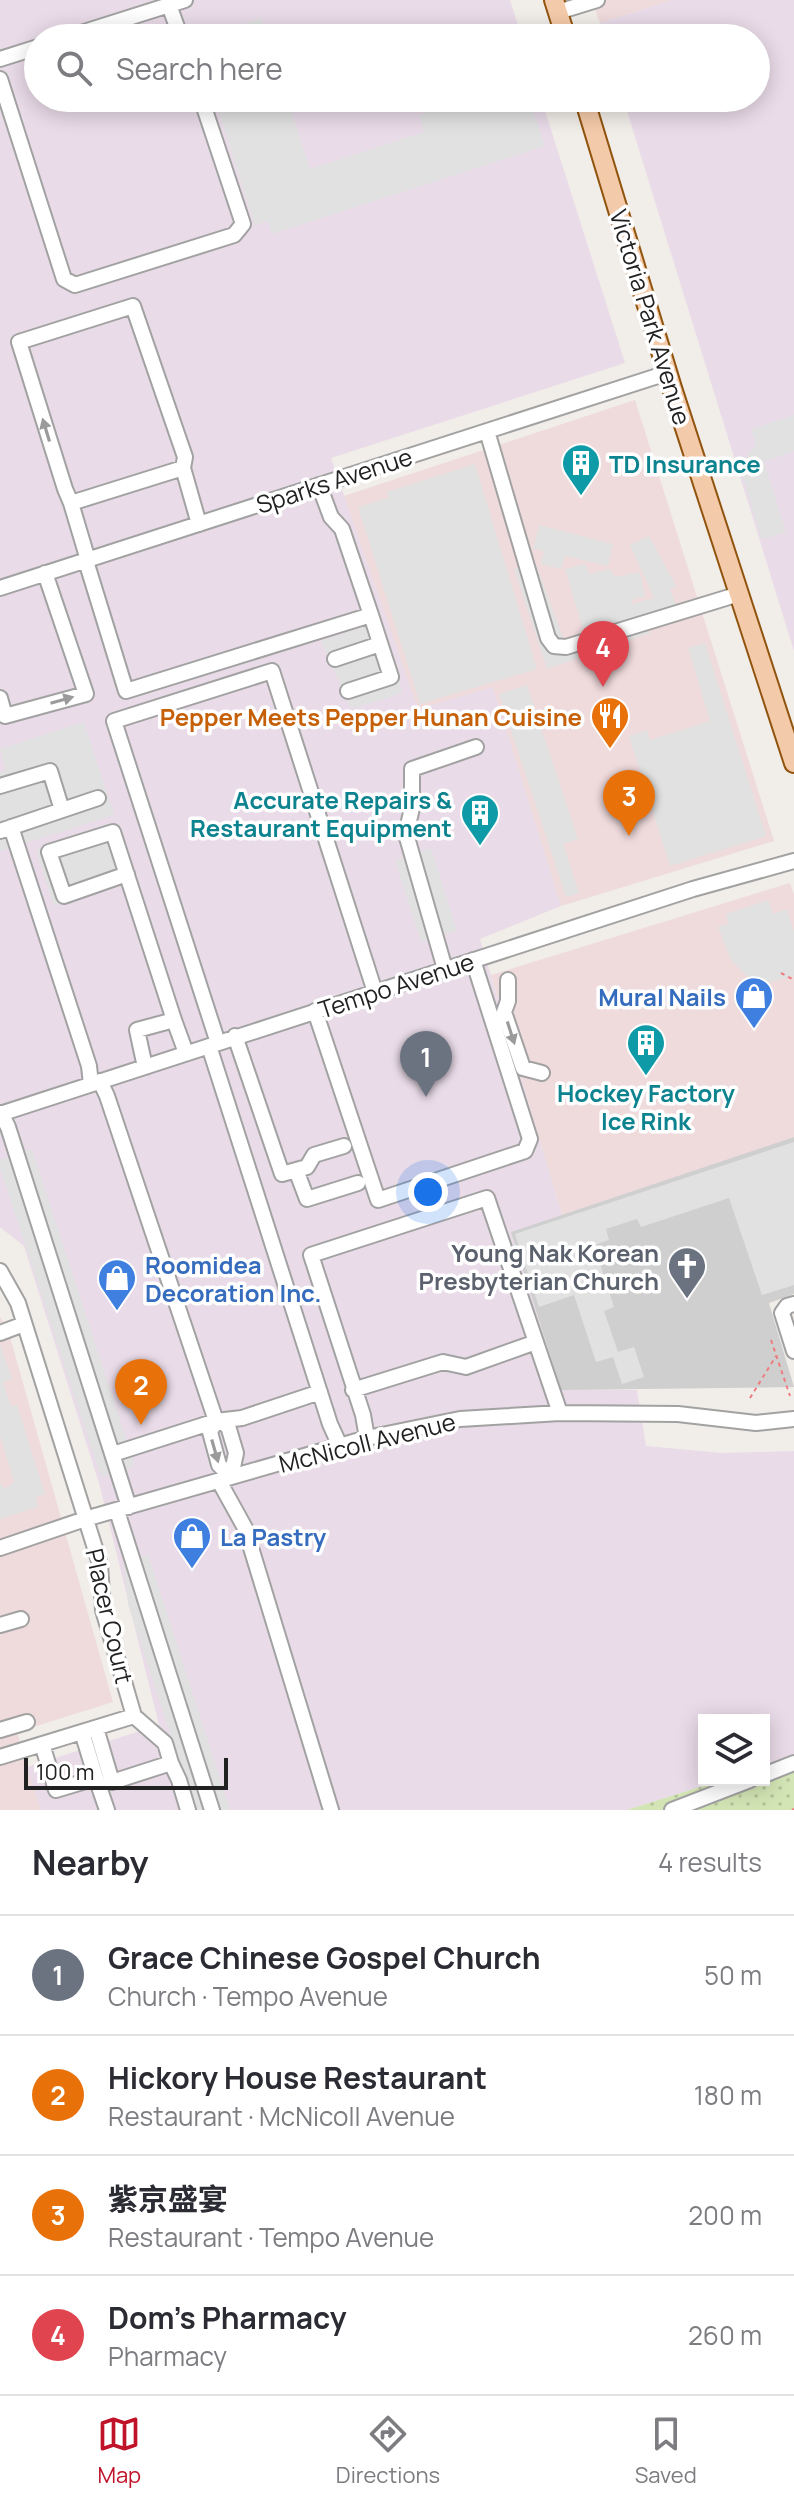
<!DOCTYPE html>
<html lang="en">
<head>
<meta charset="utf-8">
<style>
  :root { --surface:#fff; --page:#f7f7f7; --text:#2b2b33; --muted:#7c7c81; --line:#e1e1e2; --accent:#c01229 }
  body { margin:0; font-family:Manrope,"Noto Sans SC",sans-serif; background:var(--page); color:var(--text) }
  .controls { position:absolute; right:24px; bottom:24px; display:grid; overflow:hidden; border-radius:0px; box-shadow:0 4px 20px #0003 }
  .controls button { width:72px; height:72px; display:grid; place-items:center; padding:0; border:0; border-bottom:2px solid var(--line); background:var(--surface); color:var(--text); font:40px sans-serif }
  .scale { position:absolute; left:24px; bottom:20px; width:204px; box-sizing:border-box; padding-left:8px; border:4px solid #212121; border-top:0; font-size:22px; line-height:28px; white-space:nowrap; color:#212121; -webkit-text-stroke:6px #fff; paint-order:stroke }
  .you { position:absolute; left:428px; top:1192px; width:28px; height:28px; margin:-20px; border:6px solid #fff; border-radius:50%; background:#1a73e8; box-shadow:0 0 0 12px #1a73e833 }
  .badge { display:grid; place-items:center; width:52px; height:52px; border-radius:50%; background:var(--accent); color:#fff; font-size:26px; font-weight:700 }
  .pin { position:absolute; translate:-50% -66px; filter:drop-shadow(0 2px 4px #0008) }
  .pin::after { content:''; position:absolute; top:42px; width:28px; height:24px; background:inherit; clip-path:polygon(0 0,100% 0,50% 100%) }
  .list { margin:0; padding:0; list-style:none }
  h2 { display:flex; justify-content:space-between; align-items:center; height:104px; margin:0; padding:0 32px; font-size:34px }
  h2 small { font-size:26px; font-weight:400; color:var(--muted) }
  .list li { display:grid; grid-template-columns:52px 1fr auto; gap:24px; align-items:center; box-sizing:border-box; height:120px; padding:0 32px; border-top:2px solid var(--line) }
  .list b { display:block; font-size:30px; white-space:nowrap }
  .list p { margin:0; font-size:26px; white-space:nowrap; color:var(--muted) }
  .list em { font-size:26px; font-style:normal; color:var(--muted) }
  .icon { flex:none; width:44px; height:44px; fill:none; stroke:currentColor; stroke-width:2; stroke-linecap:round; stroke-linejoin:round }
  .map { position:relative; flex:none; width:794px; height:1810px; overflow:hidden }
  .search { position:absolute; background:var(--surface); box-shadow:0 4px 20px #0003; left:24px; right:24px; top:24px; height:88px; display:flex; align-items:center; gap:20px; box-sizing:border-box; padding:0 28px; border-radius:44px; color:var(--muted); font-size:30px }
  .sheet { height:584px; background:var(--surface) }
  nav { display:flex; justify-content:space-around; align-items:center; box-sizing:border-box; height:112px; border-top:2px solid var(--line); background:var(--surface); font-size:22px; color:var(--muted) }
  nav a { display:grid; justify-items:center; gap:4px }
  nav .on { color:var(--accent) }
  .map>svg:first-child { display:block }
</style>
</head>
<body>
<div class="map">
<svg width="794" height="1810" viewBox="0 0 794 1810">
  <defs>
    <pattern id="grass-dots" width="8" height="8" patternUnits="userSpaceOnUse" patternTransform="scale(2)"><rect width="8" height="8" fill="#d3e5b4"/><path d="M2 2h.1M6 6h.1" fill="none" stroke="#b5c49a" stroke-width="1.8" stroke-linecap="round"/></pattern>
  </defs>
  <rect width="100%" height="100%" fill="#f1ede9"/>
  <path fill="#efdadc" d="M592,0H672L600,23Z
    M635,400L774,841L561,906L493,688L418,709L344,496Z
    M790,883L794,895V1137L562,1215L491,975Z
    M0,1317L8,1330L113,1702L17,1732L41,1810H0Z"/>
  <path fill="#e9dbe8" d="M0,0H510L522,38H38V98H541L625,363L331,458L418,709L493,687L561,906L480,939L562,1215L512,1233L560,1389L637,1390L646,1446L722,1453L794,1451V1757L764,1767V1720H704V1780H722L627,1810H41L27,1767L159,1725L99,1483L24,1246L0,1227Z
    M672,0H794V651L623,98H756V38H604L600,23Z"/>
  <path fill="#cfcfcf" d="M794,1137V1294L769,1303L794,1387L561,1390L511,1232Z"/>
  <path fill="url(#grass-dots)" d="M794,1757V1810H627L722,1780H764V1767Z"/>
  <path fill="#e1e1e1" d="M261,18L268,38H200Z
    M214,98H287L310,169L424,132L419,115L471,98H529L545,146L272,234L268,221L255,225Z
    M794,415V451L764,462L786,532L762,540L739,465L756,445L751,429Z
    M475,464L537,669L420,704L358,507L388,498L387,492Z
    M539,525L613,544L608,566L565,556L561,569L541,564L544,551L533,549Z
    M649,536L676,586L670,589L678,610L647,623L650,633L547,669L514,569L535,562L564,640L584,633L565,569L585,564L589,574L610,569L615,577L640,572L645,596L632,600V604L654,598L630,545Z
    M380,622L403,693L351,709L321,641Z
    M705,643L766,836L670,866L629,736L647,730L650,740L710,721L688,648Z
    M527,685L578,839L563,844L579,893L566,897L499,694Z
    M84,722L114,815L0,851V772L6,770L0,749Z
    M116,825L134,881L54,906L36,850Z
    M431,848L457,931L421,942L395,860Z
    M768,900L773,914L787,909L794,932V976L762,984L745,975L731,960L718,927L728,924L726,914Z
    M794,1142V1285L762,1295L729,1198L641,1227L637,1219L606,1229L609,1240L594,1245L614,1307L604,1311L618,1352L634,1347L644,1377L622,1384L613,1357L596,1362L574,1295L539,1307L515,1234Z
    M32,1149L135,1466L101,1477L0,1168V1160Z
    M0,1344L12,1379L3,1382L11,1406L17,1405L45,1494L36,1497L38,1507L0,1519V1483L5,1489L14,1482L0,1436Z
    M148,1554L230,1810H195L128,1604L124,1565Z"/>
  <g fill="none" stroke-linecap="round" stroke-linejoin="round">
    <g stroke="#a2a2a2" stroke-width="18">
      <path id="minor" d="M169,5L181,38
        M558,12L597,0
        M65,38L185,0
        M0,59L38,47
        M0,79L64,279L75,285L234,235L243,224L201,98
        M487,431L548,638L554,646L566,647L739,594
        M71,503L65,489L19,342L133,306L185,457L183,468
        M88,560L71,503L183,468L199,524
        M86,561L126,691L371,615L342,529L331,517L319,485
        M0,588L667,373
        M335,659L380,644
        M348,691L391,677L371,615
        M0,698L5,716L86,694L45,573
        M0,786L50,771L62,810
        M11,827L89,1066L91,1084
        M0,831L98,798
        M127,874L64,896L49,852L113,832L174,1020
        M445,969L406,834L412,808V769L476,747
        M508,980V1001L504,1012L523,1068L542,1073
        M315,1011L378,1200L525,1151L530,1139L473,960
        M235,1036L282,1174L307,1167L314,1155L344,1146
        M218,1043L114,721L272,671L375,992
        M209,1046L330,1424L340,1446
        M145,1067L137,1030L174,1020L186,1053
        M100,1081L107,1096L216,1421L210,1432L219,1465L231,1477
        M1,1113L8,1127L129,1507
        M0,1114L693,889L794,861
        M296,1170L307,1199L358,1183
        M0,1271L18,1303L100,1564L103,1610L134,1716L0,1757
        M794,1304L787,1306L782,1313L794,1351
        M0,1333L24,1324
        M353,1390L443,1362L466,1367L536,1342
        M217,1421L228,1426L236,1453L231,1477
        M367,1438L363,1415L311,1255L487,1198L560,1413
        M113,1454L216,1421L242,1418L320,1392
        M219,1481L245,1528L331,1810
        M117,1511L212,1810
        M0,1548L85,1519L367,1438L460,1419L560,1413L678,1414L756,1423L794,1419
        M0,1625L21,1619
        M96,1728L112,1782L171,1763L165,1743L134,1716
        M0,1730L27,1722
        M82,1732L96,1778
        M42,1744L56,1790L96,1778L107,1810
        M171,1763L179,1780L188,1810
        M764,1775L794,1763
        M672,1810L750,1780"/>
    </g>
    <g stroke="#91540e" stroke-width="22">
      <path id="major" d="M554,0L566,38
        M584,98L672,388L794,763"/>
    </g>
    <path stroke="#ee7c7f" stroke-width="2" stroke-dasharray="4 4" stroke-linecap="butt" d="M781,973L794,980
      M771,1340L790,1396
      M750,1398L776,1356
      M792,1810L794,1809"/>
    <use href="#minor" stroke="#fff" stroke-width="14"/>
    <use href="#major" stroke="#f4cbaa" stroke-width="18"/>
  </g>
  <defs><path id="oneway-solid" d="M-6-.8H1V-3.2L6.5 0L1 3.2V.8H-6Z" transform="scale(2)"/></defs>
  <g fill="#9b9b9b">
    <use href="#oneway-solid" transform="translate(46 430) rotate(-107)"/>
    <use href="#oneway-solid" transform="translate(62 700) rotate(-16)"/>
    <use href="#oneway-solid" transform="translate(511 1033) rotate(72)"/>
    <use href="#oneway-solid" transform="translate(215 1451) rotate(74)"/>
  </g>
  <defs>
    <g id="building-pin" transform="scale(2)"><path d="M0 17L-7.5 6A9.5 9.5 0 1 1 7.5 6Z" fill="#0f9aa8" stroke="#fff"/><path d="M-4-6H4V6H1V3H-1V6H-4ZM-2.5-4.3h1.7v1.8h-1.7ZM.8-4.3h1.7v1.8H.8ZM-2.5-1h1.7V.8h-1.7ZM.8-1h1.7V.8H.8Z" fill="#fff"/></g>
    <g id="restaurant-pin" transform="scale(2)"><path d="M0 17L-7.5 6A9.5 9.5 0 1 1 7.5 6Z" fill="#e8710a" stroke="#fff"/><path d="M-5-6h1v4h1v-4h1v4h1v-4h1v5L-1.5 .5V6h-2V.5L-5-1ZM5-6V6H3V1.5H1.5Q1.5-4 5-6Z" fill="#fff"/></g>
    <g id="shop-pin" transform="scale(2)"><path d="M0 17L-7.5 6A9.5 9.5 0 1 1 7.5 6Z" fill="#3f7fe0" stroke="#fff"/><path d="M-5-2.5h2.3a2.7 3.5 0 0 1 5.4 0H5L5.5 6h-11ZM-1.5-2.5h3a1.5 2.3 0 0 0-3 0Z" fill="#fff"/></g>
    <g id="church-pin" transform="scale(2)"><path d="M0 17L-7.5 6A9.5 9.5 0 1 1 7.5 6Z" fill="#6b7280" stroke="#fff"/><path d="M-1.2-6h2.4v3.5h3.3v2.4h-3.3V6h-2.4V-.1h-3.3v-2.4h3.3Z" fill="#fff"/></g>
  </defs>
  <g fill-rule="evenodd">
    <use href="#building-pin" x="581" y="463"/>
    <use href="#restaurant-pin" x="610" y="716"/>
    <use href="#building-pin" x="480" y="813"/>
    <use href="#shop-pin" x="754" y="996"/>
    <use href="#building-pin" x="646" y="1043"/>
    <use href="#church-pin" x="687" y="1266"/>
    <use href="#shop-pin" x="117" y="1278"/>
    <use href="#shop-pin" x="192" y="1536"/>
  </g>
  <g text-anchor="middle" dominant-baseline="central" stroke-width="7" stroke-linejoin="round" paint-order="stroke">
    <g font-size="24" fill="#212121" stroke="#fff">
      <text transform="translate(651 317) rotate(73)">Victoria Park Avenue</text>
      <text transform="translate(334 480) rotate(-18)">Sparks Avenue</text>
      <text transform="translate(396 985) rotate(-18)">Tempo Avenue</text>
      <text transform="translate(367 1442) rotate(-14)">McNicoll Avenue</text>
      <text transform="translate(110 1616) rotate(77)">Placer Court</text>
    </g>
    <g font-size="24" font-weight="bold" fill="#0d838f" stroke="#fff" text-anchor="start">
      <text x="609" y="463">TD Insurance</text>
      <text x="452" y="799" text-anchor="end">Accurate Repairs &amp;<tspan x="452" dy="28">Restaurant Equipment</tspan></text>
      <text x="646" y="1092" text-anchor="middle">Hockey Factory<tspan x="646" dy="28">Ice Rink</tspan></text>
    </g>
    <g font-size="24" font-weight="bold" fill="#c56008" stroke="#fff" text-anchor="end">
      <text x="582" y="716">Pepper Meets Pepper Hunan Cuisine</text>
    </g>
    <g font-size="24" font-weight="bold" fill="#366cbe" stroke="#fff" text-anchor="start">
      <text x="726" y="996" text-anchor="end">Mural Nails</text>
      <text x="145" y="1264">Roomidea<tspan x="145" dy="28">Decoration Inc.</tspan></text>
      <text x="220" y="1536">La Pastry</text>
    </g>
    <g font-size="24" font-weight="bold" fill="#5b616d" stroke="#fff" text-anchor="end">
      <text x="659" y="1252">Young Nak Korean<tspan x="659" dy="28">Presbyterian Church</tspan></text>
    </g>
  </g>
</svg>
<div class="controls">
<button><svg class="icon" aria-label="layers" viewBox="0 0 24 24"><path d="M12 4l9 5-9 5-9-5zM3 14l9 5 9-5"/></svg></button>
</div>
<div class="scale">100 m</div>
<div class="you"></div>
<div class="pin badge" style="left:426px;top:1097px;background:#6b7280">1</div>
<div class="pin badge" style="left:141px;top:1425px;background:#e8710a">2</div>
<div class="pin badge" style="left:629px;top:836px;background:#e8710a">3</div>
<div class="pin badge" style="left:603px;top:687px;background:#e0444e">4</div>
<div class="search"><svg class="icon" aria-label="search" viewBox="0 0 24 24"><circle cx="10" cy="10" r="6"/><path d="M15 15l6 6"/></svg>Search here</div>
</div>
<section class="sheet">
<h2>Nearby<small>4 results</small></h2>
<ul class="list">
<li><span class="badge" style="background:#6b7280">1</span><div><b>Grace Chinese Gospel Church</b><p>Church · Tempo Avenue</p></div><em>50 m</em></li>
<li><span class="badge" style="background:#e8710a">2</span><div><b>Hickory House Restaurant</b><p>Restaurant · McNicoll Avenue</p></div><em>180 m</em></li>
<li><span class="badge" style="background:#e8710a">3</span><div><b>紫京盛宴</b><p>Restaurant · Tempo Avenue</p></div><em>200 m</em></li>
<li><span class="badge" style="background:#e0444e">4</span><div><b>Dom’s Pharmacy</b><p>Pharmacy</p></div><em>260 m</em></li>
</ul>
</section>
<nav>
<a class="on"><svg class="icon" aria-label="map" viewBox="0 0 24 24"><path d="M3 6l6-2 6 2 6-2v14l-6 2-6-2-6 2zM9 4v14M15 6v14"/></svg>Map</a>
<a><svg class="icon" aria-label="directions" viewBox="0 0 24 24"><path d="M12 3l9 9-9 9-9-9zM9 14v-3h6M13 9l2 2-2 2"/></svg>Directions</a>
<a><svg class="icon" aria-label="saved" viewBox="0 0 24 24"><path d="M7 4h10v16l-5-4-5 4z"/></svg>Saved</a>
</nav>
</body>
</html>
